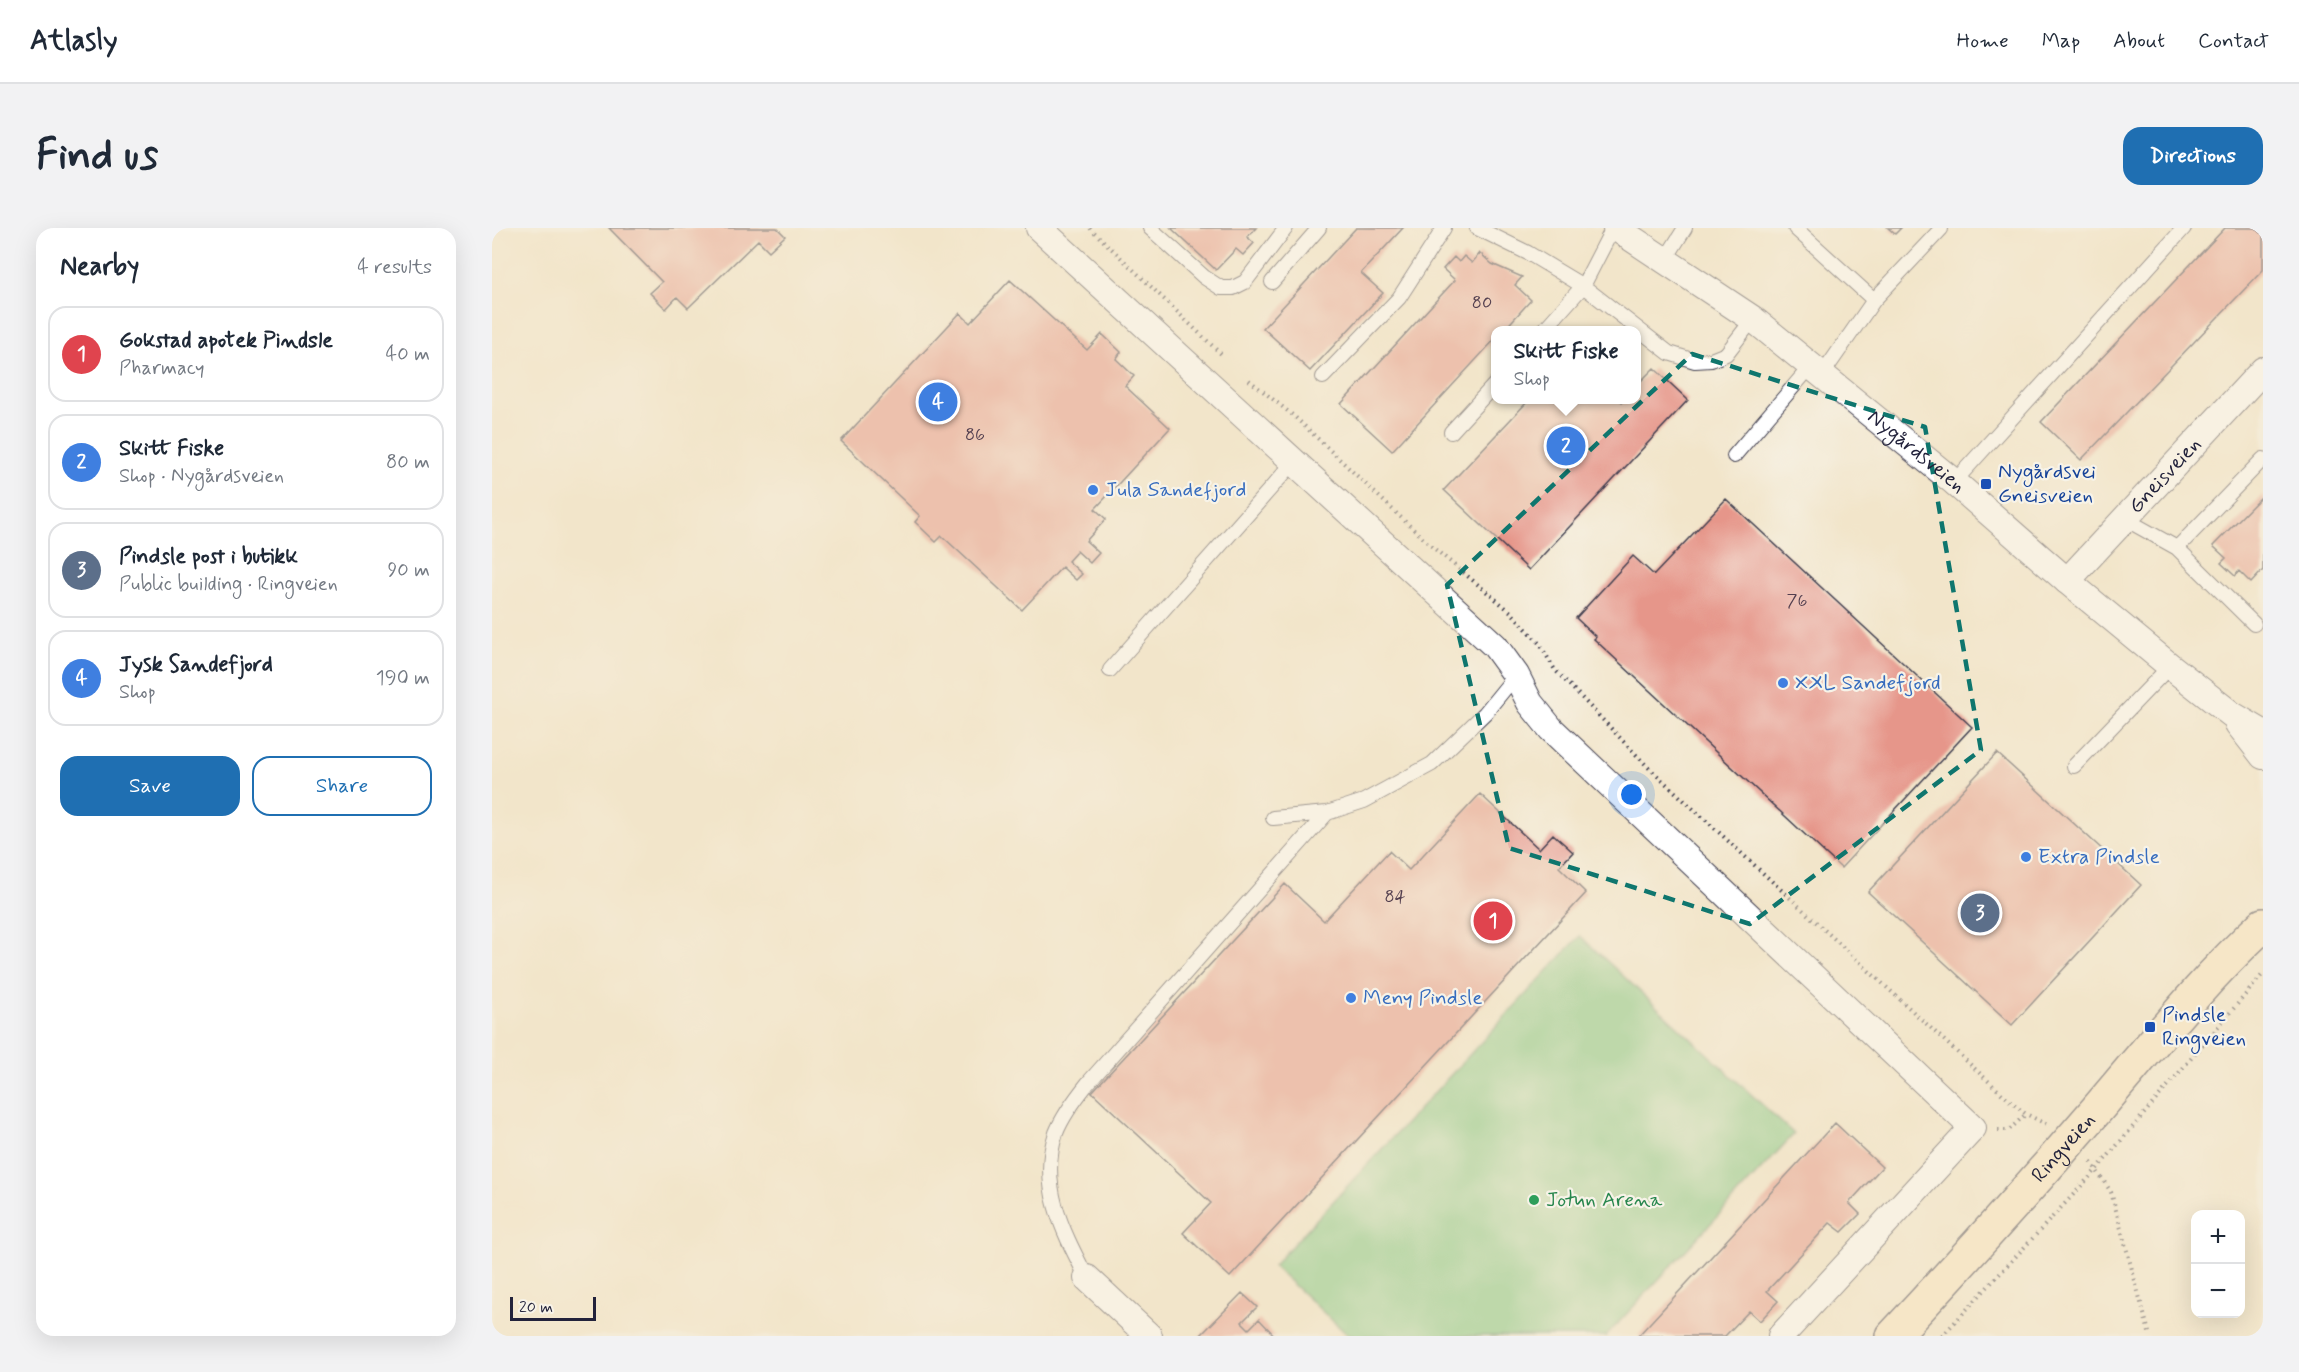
<!DOCTYPE html>
<html lang="en">
<head>
<meta charset="utf-8">
<style>
  :root { --surface:#fff; --page:#f2f2f3; --text:#1f2937; --muted:#747a83; --line:#e0e1e3; --accent:#1f6fb2 }
  body { margin:0; font-family:Mynerve,sans-serif; background:var(--page); color:var(--text) }
  .controls { position:absolute; right:18px; bottom:18px; display:grid; overflow:hidden; border-radius:12px; box-shadow:0 6px 24px #0002 }
  .controls button { width:54px; height:54px; display:grid; place-items:center; padding:0; border:0; border-bottom:2px solid var(--line); background:var(--surface); color:var(--text); font:30px sans-serif }
  .scale { position:absolute; left:18px; bottom:15px; width:86px; box-sizing:border-box; padding-left:6px; border:3px solid #22223b; border-top:0; font-size:16px; line-height:21px; white-space:nowrap; color:#22223b; -webkit-text-stroke:4px #f7f3e8; paint-order:stroke }
  .you { position:absolute; left:1140px; top:567px; width:21px; height:21px; margin:-15px; border:4px solid #fff; border-radius:50%; background:#1a73e8; box-shadow:0 0 0 9px #1a73e833 }
  .badge { display:grid; place-items:center; width:39px; height:39px; border-radius:50%; background:var(--accent); color:#fff; font-size:20px; font-weight:700 }
  .pin { position:absolute; translate:-50% -50%; border:3px solid #fff; box-shadow:0 2px 6px #0006 }
  .popup { position:absolute; left:999px; top:98px; width:150px; height:78px; box-sizing:border-box; display:grid; place-content:center; border-radius:12px; background:var(--surface); filter:drop-shadow(0 2px 4px #0005); font-size:20px; white-space:nowrap; color:var(--muted) }
  .popup b { font-size:22px; color:var(--text) }
  .popup::after { content:''; position:absolute; left:50%; top:100%; margin-left:-12px; border:12px solid transparent; border-top-color:var(--surface) }
  .list { margin:0; padding:0; list-style:none }
  h2 { display:flex; justify-content:space-between; align-items:center; height:78px; margin:0; padding:0 24px; font-size:26px }
  h2 small { font-size:20px; font-weight:400; color:var(--muted) }
  .list li { display:grid; grid-template-columns:39px 1fr auto; gap:18px; align-items:center; box-sizing:border-box; height:96px; margin:0 12px 12px; padding:0 12px; border:2px solid var(--line); border-radius:18px }
  .list b { display:block; font-size:22px; white-space:nowrap }
  .list p { margin:0; font-size:20px; white-space:nowrap; color:var(--muted) }
  .list em { font-size:20px; font-style:normal; color:var(--muted) }
  .actions { display:flex; gap:12px; padding:18px 24px }
  .actions a { flex:1; padding:14px 0; border:2px solid var(--accent); border-radius:18px; text-align:center; font-size:21px; color:var(--accent) }
  .actions .main { background:var(--accent); color:#fff }
  .map { position:relative; flex:none; width:1771px; height:1108px; overflow:hidden; border-radius:18px }
  header { display:flex; align-items:center; gap:36px; box-sizing:border-box; height:84px; padding:0 30px; background:var(--surface); border-bottom:2px solid var(--line) }
  header strong { font-size:28px }
  nav { display:flex; gap:33px; margin-inline-start:auto; font-size:21px }
  .intro { display:flex; align-items:center; justify-content:space-between; box-sizing:border-box; height:144px; padding:0 36px }
  h1 { margin:0; font-size:42px }
  .button { padding:15px 27px; border-radius:18px; background:var(--accent); color:#fff; font-size:21px; font-weight:700 }
  main { display:flex; gap:36px; padding:0 36px }
  aside { flex:1; background:var(--surface); border-radius:18px; box-shadow:0 6px 24px #0002 }
  .map>svg:first-child { display:block }
</style>
</head>
<body>
<header>
<strong>Atlasly</strong>
<nav><a>Home</a><a>Map</a><a>About</a><a>Contact</a></nav>
</header>
<div class="intro"><h1>Find us</h1><a class="button">Directions</a></div>
<main>
<aside>
<h2>Nearby<small>4 results</small></h2>
<ul class="list">
<li><span class="badge" style="background:#e0444e">1</span><div><b>Gokstad apotek Pindsle</b><p>Pharmacy</p></div><em>40 m</em></li>
<li><span class="badge" style="background:#3f7fe0">2</span><div><b>Skitt Fiske</b><p>Shop · Nygårdsveien</p></div><em>80 m</em></li>
<li><span class="badge" style="background:#5c6f8a">3</span><div><b>Pindsle post i butikk</b><p>Public building · Ringveien</p></div><em>90 m</em></li>
<li><span class="badge" style="background:#3f7fe0">4</span><div><b>Jysk Sandefjord</b><p>Shop</p></div><em>190 m</em></li>
</ul>
<div class="actions"><a class="main">Save</a><a>Share</a></div>
</aside>
<div class="map">
<svg width="1771" height="1108" viewBox="0 0 1771 1108">
  <rect width="100%" height="100%" fill="#f7f3e8"/>
  <filter id="ink" filterUnits="userSpaceOnUse"><feTurbulence type="fractalNoise" baseFrequency=".0167" numOctaves="2"/><feDisplacementMap in="SourceGraphic" scale="12" xChannelSelector="R" yChannelSelector="G"/><feConvolveMatrix kernelMatrix="1 2 1 2 8 2 1 2 1" color-interpolation-filters="sRGB"/></filter>
  <filter id="wash" filterUnits="userSpaceOnUse"><feTurbulence type="fractalNoise" baseFrequency=".008" numOctaves="4" result="noise"/><feDisplacementMap in="SourceGraphic" scale="24" xChannelSelector="R" yChannelSelector="G"/><feGaussianBlur stdDeviation="1.35" result="paint"/><feColorMatrix in="noise" values="0 0 0 0 0 0 0 0 0 0 0 0 0 0 0 0 0 1.4 0 .05"/><feComposite in="paint" operator="in"/></filter>
  <g filter="url(#wash)">
    <rect width="100%" height="100%" fill="#f2e5ca"/>
    <path fill="#7fc884" stroke="#507560" stroke-width="1.5" d="M1088,708L1302,906L1114,1108H857L781,1038Z"/>
    <g id="blocks">
      <path fill="#e6968a" d="M117,0H285L293,8L277,23L266,12L196,80L185,69L174,81L158,65L170,54Z
        M679,0H764L755,9L762,15L751,27L744,21L724,42Z
        M864,0H911L869,45L891,65L818,143L771,100Z
        M1396,0H1409L1403,6Z
        M1733,0H1764L1771,7V42L1589,232L1549,194Z
        M988,25L1000,36L1030,49L1023,57L1039,72L1011,103H1004V110L900,223L849,176L963,52L951,41L962,29L967,34L972,28L980,35Z
        M518,52L595,122L610,106L629,124L624,131L642,148L633,158L678,200L603,281L614,291L594,313L607,325L598,335L585,323L576,333L590,346L584,352L570,339L530,382L450,308L444,314L423,294L428,288L349,213L468,85L478,95Z
        M1162,140L1196,172L1037,342L952,262L1037,172H1127L1130,174L1132,172H1144V158Z
        M1771,267V342L1759,355L1747,343L1743,348L1729,335L1734,330L1721,318Z
        M1234,271L1480,499L1349,640L1102,411L1104,409L1084,390L1141,328L1162,347Z
        M1505,525L1649,657L1520,797L1376,664Z
        M988,566L1047,621L1061,606L1081,624L1067,639L1094,665L738,1049L691,1005L719,975L600,864L793,656L832,693L897,623L917,642Z
        M1343,895L1390,939L1357,975L1368,986L1350,1004L1338,995L1275,1063L1286,1073L1268,1093L1257,1083L1233,1108H1146Z
        M750,1065L765,1079L750,1094L757,1101L767,1091L783,1108H708Z"/>
    </g>
  </g>
  <g filter="url(#ink)">
    <use href="#blocks" fill-opacity="0" stroke="#413f50" stroke-width="1.5"/>
    <g fill="none" stroke-linecap="round" stroke-linejoin="round">
      <g stroke="#413f50" stroke-width="16">
        <path id="lane" d="M658,0L712,49L729,60H741L753,54L794,0
          M985,0L1036,25L1091,58L1177,125L1203,133L1219,132L1234,126L1261,91
          M1303,0L1382,72
          M1173,32L1193,0
          M780,54L827,0
          M1051,103L1091,58L1121,0
          M1330,147L1382,72L1449,1
          M831,149L907,70L952,0
          M959,204L1004,155
          M1242,228L1319,138
          M1462,254L1692,0
          M1633,291L1685,320L1762,396
          M1685,320L1771,231
          M618,442L802,234
          M1582,538L1678,438
          M781,590L835,585L872,573L940,536L993,485L1024,447
          M595,1050C572,1005 546,958 564,905C571,887 584,870 596,855L835,585"/>
      </g>
      <g stroke="#413f50" stroke-width="28">
        <g id="street">
          <path d="M547,0L1003,418L1024,447L1038,475L1059,501L1481,900L1289,1108"/>
          <path id="s1" d="M1124,0L1261,91L1462,254L1575,353L1678,438L1739,486L1771,505"/>
          <path id="s2" d="M1575,353L1771,142"/>
          <path d="M1746,496L1771,528"/>
          <path d="M595,1050L657,1108"/>
        </g>
      </g>
      <g stroke="#413f50" stroke-width="36">
        <g id="secondary">
          <path id="s3" d="M1401,1108C1471,1033 1540,957 1607,879C1660,817 1711,752 1771,697"/>
        </g>
      </g>
      <path stroke="#413f50" stroke-width="4" stroke-dasharray="1.5 4.5" stroke-linecap="butt" d="M598,0L729,126
        M757,152L803,189L938,317L1019,384L1047,415L1063,442L1155,538L1520,875L1534,886L1554,896
        M1506,902H1517L1534,886
        M1599,934L1619,964L1658,1108
        M1450,1108L1605,941L1771,746"/>
      <use href="#lane" stroke="#fff" stroke-width="14"/>
      <use href="#street" stroke="#fff" stroke-width="26"/>
      <use href="#secondary" stroke="#fbe6c4" stroke-width="33"/>
    </g>
  </g>
  <path d="M0 0H1771V1108H0ZM1200,126L1433,199L1489,522L1258,696L1017,620L955,357Z" fill="#f2e5ca" fill-opacity=".55" fill-rule="evenodd"/>
  <path fill="none" stroke="#0f766e" stroke-width="4.5" stroke-dasharray="12 8" stroke-linejoin="round" d="M1200,126L1433,199L1489,522L1258,696L1017,620L955,357Z"/>
  <g fill="#1a4fb4" stroke="#f7f3e8" stroke-width="2">
    <rect x="1488" y="250" width="12" height="12" rx="3"/>
    <rect x="1652" y="793" width="12" height="12" rx="3"/>
  </g>
  <g fill="#3f7fe0" stroke="#f7f3e8" stroke-width="2">
    <circle cx="601" cy="262" r="6"/>
    <circle cx="1291" cy="455" r="6"/>
    <circle cx="1534" cy="629" r="6"/>
    <circle cx="859" cy="770" r="6"/>
  </g>
  <circle fill="#2e9e5b" stroke="#f7f3e8" stroke-width="2" cx="1042" cy="972" r="6"/>
  <g text-anchor="middle" dominant-baseline="central" stroke-width="4.5" stroke-linejoin="round" paint-order="stroke">
    <g font-size="18" fill="#533f4f">
      <text x="990" y="75">80</text>
      <text x="483" y="207">86</text>
      <text x="1305" y="373">76</text>
      <text x="903" y="669">84</text>
    </g>
    <g font-size="21" fill="#22223b" stroke="#f7f3e8">
      <text stroke="none"><textPath href="#s1" startOffset="375">Nygårdsveien</textPath></text>
      <text stroke="none"><textPath href="#s2" startOffset="144">Gneisveien</textPath></text>
      <text stroke="none"><textPath href="#s3" startOffset="254">Ringveien</textPath></text>
    </g>
    <g font-size="21" fill="#164399" stroke="#f7f3e8" text-anchor="start">
      <text x="1506" y="244">Nygårdsvei<tspan x="1506" dy="24">Gneisveien</tspan></text>
      <text x="1670" y="787">Pindsle<tspan x="1670" dy="24">Ringveien</tspan></text>
    </g>
    <g font-size="21" fill="#366cbe" stroke="#f7f3e8" text-anchor="start">
      <text x="613" y="262">Jula Sandefjord</text>
      <text x="1303" y="455">XXL Sandefjord</text>
      <text x="1546" y="629">Extra Pindsle</text>
      <text x="871" y="770">Meny Pindsle</text>
    </g>
    <g font-size="21" fill="#27864d" stroke="#f7f3e8" text-anchor="start">
      <text x="1054" y="972">Jotun Arena</text>
    </g>
  </g>
</svg>
<div class="controls">
<button>+</button>
<button>−</button>
</div>
<div class="scale">20 m</div>
<div class="you"></div>
<div class="pin badge" style="left:1001px;top:693px;background:#e0444e">1</div>
<div class="pin badge" style="left:1074px;top:218px;background:#3f7fe0">2</div>
<div class="popup"><b>Skitt Fiske</b>Shop</div>
<div class="pin badge" style="left:1488px;top:685px;background:#5c6f8a">3</div>
<div class="pin badge" style="left:446px;top:174px;background:#3f7fe0">4</div>
</div>
</main>
</body>
</html>
